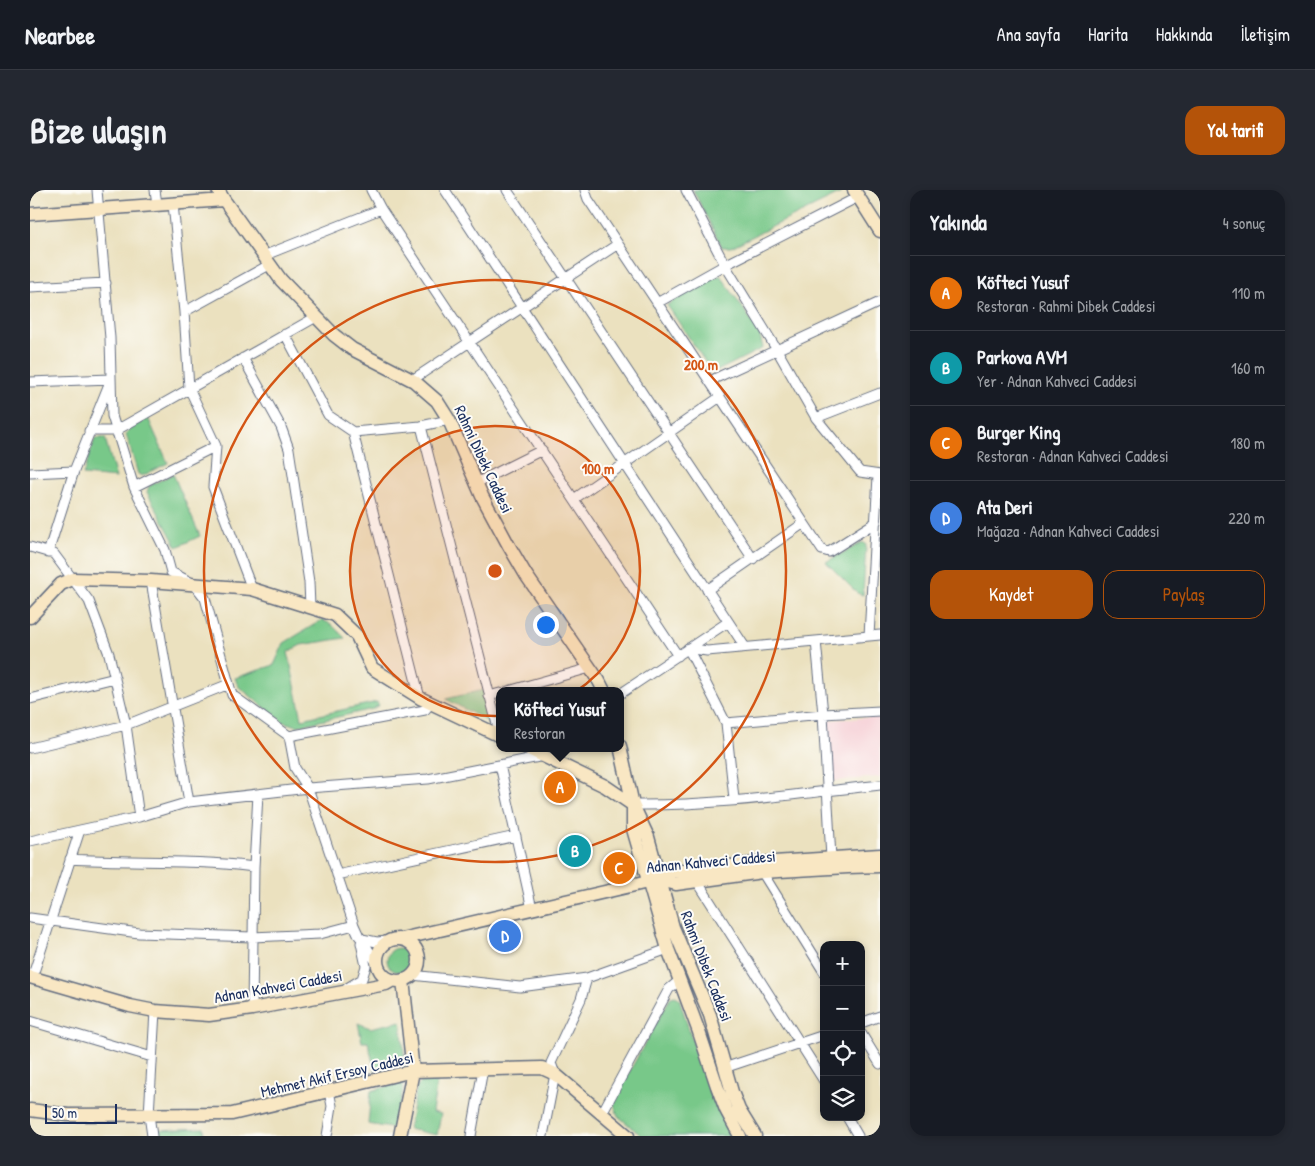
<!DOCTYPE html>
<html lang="tr">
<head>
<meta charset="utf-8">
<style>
  :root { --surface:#171b24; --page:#242831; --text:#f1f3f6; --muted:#9ea1a6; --line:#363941; --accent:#b45309 }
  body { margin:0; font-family:"Patrick Hand",sans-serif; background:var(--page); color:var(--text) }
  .controls { position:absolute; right:15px; bottom:15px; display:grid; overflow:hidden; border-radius:10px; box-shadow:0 2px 8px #0003 }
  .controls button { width:45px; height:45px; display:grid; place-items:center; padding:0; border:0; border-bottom:1px solid var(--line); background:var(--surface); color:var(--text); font:25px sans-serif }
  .scale { position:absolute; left:15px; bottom:12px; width:72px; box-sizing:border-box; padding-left:5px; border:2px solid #1b2f5e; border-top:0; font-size:14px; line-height:18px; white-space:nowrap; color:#1b2f5e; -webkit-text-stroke:4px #fdfcf7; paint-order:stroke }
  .you { position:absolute; left:515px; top:434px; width:18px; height:18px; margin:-12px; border:4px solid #fff; border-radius:50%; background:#1a73e8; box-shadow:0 0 0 8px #1a73e833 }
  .badge { display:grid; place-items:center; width:32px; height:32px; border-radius:50%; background:var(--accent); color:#fff; font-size:16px; font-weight:700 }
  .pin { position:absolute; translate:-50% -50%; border:2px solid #fff; box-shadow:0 1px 5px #0006 }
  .popup { position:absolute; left:466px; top:497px; width:128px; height:65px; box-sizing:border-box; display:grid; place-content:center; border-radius:10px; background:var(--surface); filter:drop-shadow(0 1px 4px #0005); font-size:16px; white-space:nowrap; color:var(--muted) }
  .popup b { font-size:19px; color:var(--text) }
  .popup::after { content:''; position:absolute; left:50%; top:100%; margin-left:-10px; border:10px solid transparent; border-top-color:var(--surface) }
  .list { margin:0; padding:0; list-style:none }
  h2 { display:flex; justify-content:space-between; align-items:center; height:65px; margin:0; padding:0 20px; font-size:21px }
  h2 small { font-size:16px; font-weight:400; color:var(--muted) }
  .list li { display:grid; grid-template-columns:32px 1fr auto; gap:15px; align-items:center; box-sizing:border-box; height:75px; padding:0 20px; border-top:1px solid var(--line) }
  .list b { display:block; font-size:19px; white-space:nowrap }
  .list p { margin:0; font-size:16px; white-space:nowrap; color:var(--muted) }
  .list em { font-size:16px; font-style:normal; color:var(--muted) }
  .actions { display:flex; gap:10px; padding:15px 20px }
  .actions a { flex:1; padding:11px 0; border:1px solid var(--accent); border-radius:15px; text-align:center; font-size:18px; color:var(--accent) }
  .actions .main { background:var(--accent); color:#fff }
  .icon { flex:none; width:28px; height:28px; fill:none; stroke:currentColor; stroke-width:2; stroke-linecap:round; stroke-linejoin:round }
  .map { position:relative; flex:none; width:850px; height:946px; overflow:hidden; border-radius:15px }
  header { display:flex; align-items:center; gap:30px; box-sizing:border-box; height:70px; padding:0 25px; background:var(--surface); border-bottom:1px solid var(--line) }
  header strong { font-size:24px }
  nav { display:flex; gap:28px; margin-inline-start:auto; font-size:18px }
  .intro { display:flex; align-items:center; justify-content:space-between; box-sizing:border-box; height:120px; padding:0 30px }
  h1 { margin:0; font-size:35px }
  .button { padding:12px 22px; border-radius:15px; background:var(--accent); color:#fff; font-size:18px; font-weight:700 }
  main { display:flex; gap:30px; padding:0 30px }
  aside { flex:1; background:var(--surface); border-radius:15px; box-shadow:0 2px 8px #0003 }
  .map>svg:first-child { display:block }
</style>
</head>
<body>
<header>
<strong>Nearbee</strong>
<nav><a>Ana sayfa</a><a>Harita</a><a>Hakkında</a><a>İletişim</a></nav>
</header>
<div class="intro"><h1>Bize ulaşın</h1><a class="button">Yol tarifi</a></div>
<main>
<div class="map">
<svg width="850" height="946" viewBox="0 0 850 946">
  <rect width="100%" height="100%" fill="#fdfcf7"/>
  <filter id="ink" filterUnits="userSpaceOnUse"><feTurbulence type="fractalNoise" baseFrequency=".02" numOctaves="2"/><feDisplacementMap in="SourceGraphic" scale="10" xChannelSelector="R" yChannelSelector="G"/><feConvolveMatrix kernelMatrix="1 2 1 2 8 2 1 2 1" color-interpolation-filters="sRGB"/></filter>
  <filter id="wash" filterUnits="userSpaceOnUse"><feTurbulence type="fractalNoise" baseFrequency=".0096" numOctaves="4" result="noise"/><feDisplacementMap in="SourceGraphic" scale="20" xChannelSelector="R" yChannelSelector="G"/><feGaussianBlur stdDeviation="1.12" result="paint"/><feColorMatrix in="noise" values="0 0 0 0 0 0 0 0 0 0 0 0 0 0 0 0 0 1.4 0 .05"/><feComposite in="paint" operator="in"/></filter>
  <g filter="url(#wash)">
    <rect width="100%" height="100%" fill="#ebe1bf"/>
    <path fill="#f6cfd6" d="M850,527V587L804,591L798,530Z"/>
    <path fill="#78c889" stroke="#4a7c74" d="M663,0H809L811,3L701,57H692Z
      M682,86H691L729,142L733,158L687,181L680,179L637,115Z
      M118,228L138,273L112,286L108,284L96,244L99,239Z
      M65,248H75L86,288L53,285Z
      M143,284L170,346L147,357L117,302L119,296Z
      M833,352L836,355L833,405L827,403L796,372Z
      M292,430L301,434L315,448L271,455L258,462L272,529L347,512L349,515L343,519L268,536L253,532L208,496L205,488L244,475L254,453Z
      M453,500L460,525L457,531L416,509Z
      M357 770a12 12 0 1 1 24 0a12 12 0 1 1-24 0Z
      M645,806L649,808L675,890L702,946H612L588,926L583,911L638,812L641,807Z
      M371,831L375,875L345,881L338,852H332L328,833L340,838Z
      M393,891L407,892L402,922L411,924L407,945L378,939L387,896Z
      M374,892L366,939L338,934L341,901Z
      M174,938L175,946H126L125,940Z"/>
  </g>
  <g filter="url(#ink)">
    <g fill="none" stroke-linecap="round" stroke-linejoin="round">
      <g stroke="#646d80" stroke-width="11">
        <path id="street" d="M67,0L80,148L82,226L104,297L135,360L141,382L164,394L175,408L202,505L259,546L395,520L401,513
          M125,0L127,14
          M341,0L351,19L648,466
          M415,0L715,457
          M477,0L723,369
          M555,0L558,9L792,360L799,362L846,332
          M656,0L695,75L747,160L786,228L830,282L850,285
          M143,14L154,122L159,198L186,256L183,297L222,399
          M233,66L351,19
          M0,97L76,93
          M627,113L695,75L828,7
          M154,122L239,75
          M255,144L298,225L323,242L391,236L419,230
          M213,168L251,237L259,259L279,392L280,417
          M382,190L588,54
          M0,192L81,189
          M681,193L686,188L850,112
          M786,228L850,203
          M391,236L470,546
          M59,241H85L286,127
          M323,242L390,508
          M0,283L44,281
          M446,293L512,260
          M104,297L186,256
          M544,309L690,207
          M0,357L24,364L59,411L79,464L96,535L109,627
          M18,363L44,281L79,194
          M121,391L159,612
          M677,400L774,333
          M839,446L848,286
          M786,451L793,524L801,668
          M658,458L677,461L850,445
          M658,458L696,533L704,609
          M478,501L560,478
          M590,504L698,432
          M459,506L470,503
          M0,509L85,488
          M696,533L793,524L850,521
          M259,546L265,578L278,598L324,735L329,746L332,749L347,774
          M0,558L96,535L199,494
          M470,575L502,719
          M603,615C685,616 768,604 850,595
          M0,651L109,627L159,612L278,598L398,589L514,566
          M40,669C101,673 163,669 224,677
          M732,682L794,782
          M307,685L486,646
          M667,691L794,891
          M0,728L109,743L222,747L290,744L324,735
          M332,749L347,752L358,751
          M382,785L490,797L557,788L638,759
          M2,788L50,640
          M317,798L332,789L336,776L331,753
          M222,819L224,677L228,604
          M0,831L122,867
          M831,833L850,826
          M831,843L850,874
          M694,878L794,845
          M572,923L639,799L650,790
          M817,927L828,946
          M122,946L119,925L125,821
          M297,946L302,916L299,901
          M441,946L453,879
          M513,946L525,884L521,873L551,809L557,788"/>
      </g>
      <g stroke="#646d80" stroke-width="15">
        <path id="secondary" d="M188,0L194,10L251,90L304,145L322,159L384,191L407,211L419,230L452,306L479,356L496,385L569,491L574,501
          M824,0L850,41
          M0,24L194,10
          M0,427L31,394L43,389L121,391L222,399L305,425L327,446L342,478L390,508L470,546
          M590,556L603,615V639L638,759L669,842L687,896L696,920L710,946
          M497,558L575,596L603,615L618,647L643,737L680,825L702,902L709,920L725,946
          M631,690L643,682L729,673L850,665
          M371,749L618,692L631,690L646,694L732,682L818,677L850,676
          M347 770a21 21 0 1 1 42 0a21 21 0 1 1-42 0Z
          M0,787L100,816L125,821L179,825L222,819L356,794L363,790
          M0,920L38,925L202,924L383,881L512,878L525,884L598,946
          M370,946L383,881L373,790"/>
      </g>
      <use href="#street" stroke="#fff" stroke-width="9"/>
      <use href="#secondary" stroke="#f9e7c3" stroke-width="12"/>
    </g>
  </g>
  <circle cx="465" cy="381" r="145" fill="#d45514" fill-opacity=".12"/>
  <g fill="none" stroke="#d45514" stroke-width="2.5">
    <circle cx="465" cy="381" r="145"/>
    <circle cx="465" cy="381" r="291"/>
  </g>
  <g text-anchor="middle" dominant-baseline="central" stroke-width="4" stroke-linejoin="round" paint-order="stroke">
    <g font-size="16" fill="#1b2f5e" stroke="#fdfcf7">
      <text transform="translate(454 269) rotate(65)">Rahmi Dibek Caddesi</text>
      <text transform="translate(681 671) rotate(-5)">Adnan Kahveci Caddesi</text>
      <text transform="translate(677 776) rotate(69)">Rahmi Dibek Caddesi</text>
      <text transform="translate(248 796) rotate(-10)">Adnan Kahveci Caddesi</text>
      <text transform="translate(307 884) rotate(-13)">Mehmet Akif Ersoy Caddesi</text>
    </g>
  </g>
  <circle cx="465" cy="381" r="8" fill="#d45514" stroke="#fdfcf7" stroke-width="2.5"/>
  <g font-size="15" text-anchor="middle" font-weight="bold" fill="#d45514" stroke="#fdfcf7" stroke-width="4" stroke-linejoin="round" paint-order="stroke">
    <text x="671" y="180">200 m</text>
    <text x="568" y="284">100 m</text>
  </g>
</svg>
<div class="controls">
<button>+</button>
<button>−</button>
<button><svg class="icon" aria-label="locate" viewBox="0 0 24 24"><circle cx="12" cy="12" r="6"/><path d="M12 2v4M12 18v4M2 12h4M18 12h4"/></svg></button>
<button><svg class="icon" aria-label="layers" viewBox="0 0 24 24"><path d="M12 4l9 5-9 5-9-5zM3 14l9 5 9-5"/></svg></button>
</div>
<div class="scale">50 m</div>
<div class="you"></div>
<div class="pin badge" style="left:530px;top:597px;background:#e8710a">A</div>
<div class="popup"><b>Köfteci Yusuf</b>Restoran</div>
<div class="pin badge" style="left:545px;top:661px;background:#0f9aa8">B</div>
<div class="pin badge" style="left:589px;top:678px;background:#e8710a">C</div>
<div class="pin badge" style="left:475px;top:746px;background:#3f7fe0">D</div>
</div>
<aside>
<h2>Yakında<small>4 sonuç</small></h2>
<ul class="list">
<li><span class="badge" style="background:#e8710a">A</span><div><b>Köfteci Yusuf</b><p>Restoran · Rahmi Dibek Caddesi</p></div><em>110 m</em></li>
<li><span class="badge" style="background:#0f9aa8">B</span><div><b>Parkova AVM</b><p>Yer · Adnan Kahveci Caddesi</p></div><em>160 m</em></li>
<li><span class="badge" style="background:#e8710a">C</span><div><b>Burger King</b><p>Restoran · Adnan Kahveci Caddesi</p></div><em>180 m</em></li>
<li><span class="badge" style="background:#3f7fe0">D</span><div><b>Ata Deri</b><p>Mağaza · Adnan Kahveci Caddesi</p></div><em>220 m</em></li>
</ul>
<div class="actions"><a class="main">Kaydet</a><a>Paylaş</a></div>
</aside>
</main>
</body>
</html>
